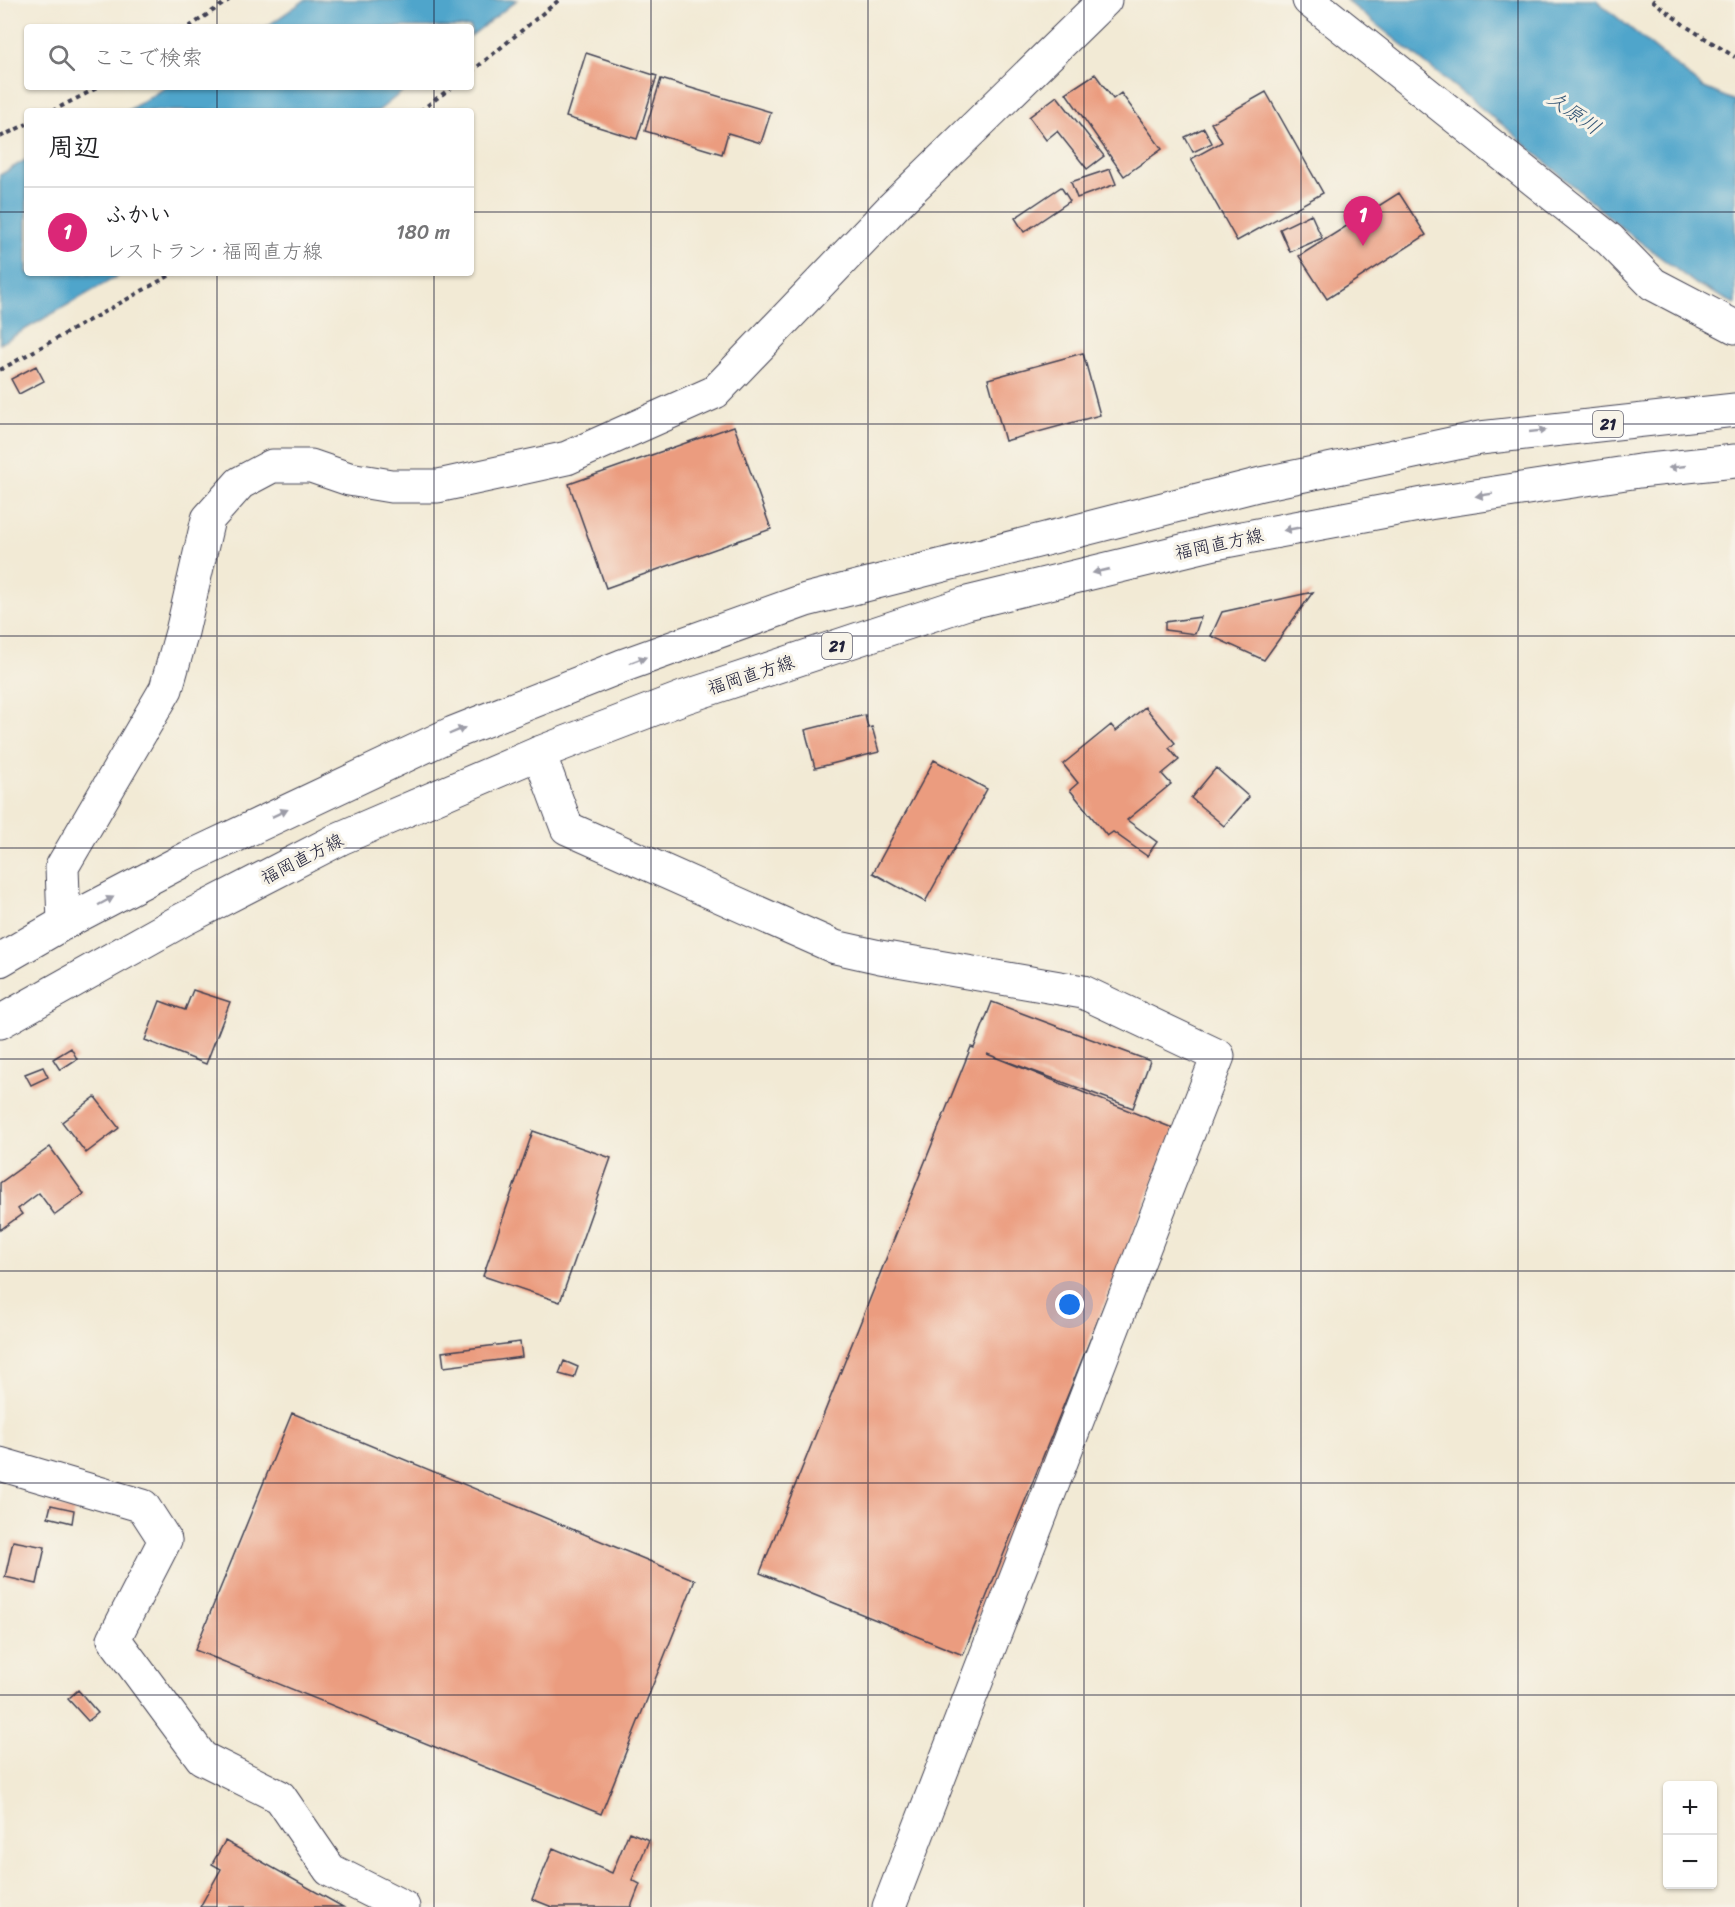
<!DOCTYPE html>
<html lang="ja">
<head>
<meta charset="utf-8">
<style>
  :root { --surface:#fff; --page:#f6f6f6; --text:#202124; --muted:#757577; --line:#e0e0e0; --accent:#db2777 }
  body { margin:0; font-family:Sriracha,"Klee One",sans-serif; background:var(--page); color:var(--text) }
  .controls { position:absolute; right:18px; bottom:18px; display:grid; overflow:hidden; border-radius:6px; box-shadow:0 2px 4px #0004 }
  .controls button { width:54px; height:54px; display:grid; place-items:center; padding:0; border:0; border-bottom:2px solid var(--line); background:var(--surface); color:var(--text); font:30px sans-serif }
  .you { position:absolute; left:1070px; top:1305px; width:21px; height:21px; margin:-15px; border:4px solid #fff; border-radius:50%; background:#1a73e8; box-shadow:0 0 0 9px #1a73e833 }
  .badge { display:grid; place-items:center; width:39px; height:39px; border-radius:50%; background:var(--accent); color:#fff; font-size:20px; font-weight:700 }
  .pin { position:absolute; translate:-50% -50px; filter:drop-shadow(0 2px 3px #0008) }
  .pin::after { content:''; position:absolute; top:32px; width:21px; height:18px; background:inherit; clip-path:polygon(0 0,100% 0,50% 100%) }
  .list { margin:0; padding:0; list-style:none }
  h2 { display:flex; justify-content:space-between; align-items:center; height:78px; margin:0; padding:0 24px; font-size:26px }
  h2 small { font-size:20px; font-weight:400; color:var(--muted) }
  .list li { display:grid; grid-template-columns:39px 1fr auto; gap:18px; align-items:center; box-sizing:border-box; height:90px; padding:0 24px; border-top:2px solid var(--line) }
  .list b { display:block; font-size:22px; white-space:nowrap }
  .list p { margin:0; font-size:20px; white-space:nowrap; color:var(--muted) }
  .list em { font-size:20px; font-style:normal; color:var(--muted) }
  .icon { flex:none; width:33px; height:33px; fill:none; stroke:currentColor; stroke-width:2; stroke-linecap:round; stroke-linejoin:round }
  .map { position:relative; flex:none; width:1735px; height:1907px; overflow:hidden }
  .search { position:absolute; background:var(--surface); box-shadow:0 2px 4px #0004; left:24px; top:24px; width:450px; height:66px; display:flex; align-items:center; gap:15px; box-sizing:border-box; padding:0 21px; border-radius:6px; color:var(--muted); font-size:22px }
  .panel { position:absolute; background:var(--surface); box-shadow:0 2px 4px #0004; left:24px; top:108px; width:450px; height:168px; border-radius:6px }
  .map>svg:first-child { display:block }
</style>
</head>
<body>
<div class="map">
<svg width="1735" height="1907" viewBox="0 0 1735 1907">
  <rect width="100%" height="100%" fill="#f7f3e8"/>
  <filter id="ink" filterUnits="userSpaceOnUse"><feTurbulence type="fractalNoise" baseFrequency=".0167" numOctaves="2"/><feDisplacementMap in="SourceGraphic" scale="12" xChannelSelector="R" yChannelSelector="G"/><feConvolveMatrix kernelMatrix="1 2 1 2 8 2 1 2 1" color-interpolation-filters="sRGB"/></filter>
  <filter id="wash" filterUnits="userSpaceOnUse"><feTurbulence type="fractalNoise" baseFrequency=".008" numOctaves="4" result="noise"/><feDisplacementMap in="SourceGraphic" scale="24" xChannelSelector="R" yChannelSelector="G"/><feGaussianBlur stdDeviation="1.35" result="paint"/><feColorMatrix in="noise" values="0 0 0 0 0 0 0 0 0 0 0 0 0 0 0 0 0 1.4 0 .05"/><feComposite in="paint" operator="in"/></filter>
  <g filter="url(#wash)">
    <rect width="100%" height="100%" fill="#f2ead5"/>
    <path fill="#4fa5cb" stroke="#386483" stroke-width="1.5" d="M305,0H517L471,36V27H266Z
      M1346,0H1596L1702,87L1735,101V304L1696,284L1623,229L1510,131Z
      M166,87H408L378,111H127Z
      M27,159V273H123L0,344V175Z"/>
    <g id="blocks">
      <path fill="#eb9c7f" d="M586,53L657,76L637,139L566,117Z
        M1095,74L1113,99L1121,93L1162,149L1124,176L1066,93Z
        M661,79L771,112L761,143L728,133L722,154L645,131Z
        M1266,92L1323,193L1237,241L1191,159L1222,142L1211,123Z
        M1057,96L1104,156L1087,169L1057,131L1046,140L1029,117Z
        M1204,128L1212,143L1193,152L1185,137Z
        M1110,169L1116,184L1077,198L1071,182Z
        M1061,187L1070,201L1024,232L1015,218Z
        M1399,193L1426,235L1327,299L1299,256Z
        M1311,214L1322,238L1290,252L1280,229Z
        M1083,353L1100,415L1005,441L988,379Z
        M36,366L44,381L19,394L11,379Z
        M734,426L771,529L606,588L569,484Z
        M1313,592L1264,660L1211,636L1222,612Z
        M1201,617L1195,634L1165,630V622Z
        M1145,707L1175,743L1169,748L1179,760L1162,774L1171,784L1127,820L1157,842L1147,856L1113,832L1107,836L1070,790L1078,783L1063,764L1111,725L1116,731Z
        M865,715L868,728L872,727L879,752L815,768L805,730Z
        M934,760L987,789L925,902L873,873Z
        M1216,768L1249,797L1224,826L1191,798Z
        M193,990L230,1002L206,1064L145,1040L160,1001L185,1010Z
        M992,1002L1150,1061L1133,1108L987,1054L1175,1129L963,1655L760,1573L971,1047L974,1048Z
        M71,1048L77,1059L60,1070L53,1059Z
        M43,1067L48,1077L31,1085L25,1074Z
        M95,1097L119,1128L86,1153L62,1122Z
        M533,1131L611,1158L560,1302L483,1276Z
        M50,1147L84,1194L55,1215L39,1193L18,1209L22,1214L0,1230V1183Z
        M520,1342L522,1357L444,1367L442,1352Z
        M564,1361L578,1367L574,1378L559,1374Z
        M292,1413L695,1580L601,1814L195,1650Z
        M51,1505L74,1510L72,1523L48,1517Z
        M13,1541L45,1547L37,1584L5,1577Z
        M78,1690L98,1713L88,1721L68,1699Z
        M629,1832L649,1840L632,1880L640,1884L631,1907H552L532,1899L553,1848L612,1873Z
        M225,1841L343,1907H200L221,1869L212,1864Z"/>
    </g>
  </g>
  <g filter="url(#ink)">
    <use href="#blocks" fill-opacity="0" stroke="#414052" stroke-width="1.5"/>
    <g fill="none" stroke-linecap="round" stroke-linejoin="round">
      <g stroke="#414052" stroke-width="35">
        <path id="street" d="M1309,0L1610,240L1653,284L1735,327
          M539,753L567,828L835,947L880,957L1083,992L1218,1056L889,1907
          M64,923L62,867L166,689L182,632L208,519L240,483L272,466H311L349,479L391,486H438L567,458L715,392L893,207L1105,0
          M0,1464L143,1506L165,1540L114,1639L202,1758L280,1797L330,1870L403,1907"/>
      </g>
      <g stroke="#414052" stroke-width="35">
        <path id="primary" d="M0,960L64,923L188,858L453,733L622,666L806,600L1261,484L1480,438L1735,410
          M0,1022L182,920L341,838L539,753L685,697L967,603L1215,543L1429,503L1639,471L1735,461"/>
      </g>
      <path stroke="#414052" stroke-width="4" stroke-dasharray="4.5 4.5" stroke-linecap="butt" d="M1652,0L1684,25L1735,57
        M189,27L229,0
        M471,72L559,0
        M52,111L99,87
        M420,111L452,87
        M0,137L27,124
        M0,370L174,273"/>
      <use href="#street" stroke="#fff" stroke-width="33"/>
      <use href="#primary" stroke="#fff" stroke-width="33"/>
    </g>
    <defs><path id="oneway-solid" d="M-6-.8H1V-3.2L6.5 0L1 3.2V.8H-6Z" transform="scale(1.5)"/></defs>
    <g fill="#9c9ca7">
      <use href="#oneway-solid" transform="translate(1538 431) rotate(-6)"/>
      <use href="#oneway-solid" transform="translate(1677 467) rotate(174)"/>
      <use href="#oneway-solid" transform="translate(1484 495) rotate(171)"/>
      <use href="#oneway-solid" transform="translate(1292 529) rotate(169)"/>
      <use href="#oneway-solid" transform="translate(1101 571) rotate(167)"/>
      <use href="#oneway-solid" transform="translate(638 660) rotate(-20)"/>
      <use href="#oneway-solid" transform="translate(457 731) rotate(-23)"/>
      <use href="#oneway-solid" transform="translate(280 813) rotate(-25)"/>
      <use href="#oneway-solid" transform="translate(106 901) rotate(-28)"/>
    </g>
  </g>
  <path fill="none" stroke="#22223b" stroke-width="1.5" stroke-opacity="0.55" d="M217,0V27M434,0V27M651,0V1907M868,0V1907M1084,0V1907M1301,0V1907M1518,0V1907M217,87V111M434,87V111M0,212H27M471,212H1735M217,273V1907M434,273V1907M0,424H1735M0,636H1735M0,848H1735M0,1059H1735M0,1271H1735M0,1483H1735M0,1695H1735"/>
  <g text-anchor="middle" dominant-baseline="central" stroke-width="6" stroke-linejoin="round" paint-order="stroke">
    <g fill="#f7f3e8" stroke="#62616f" stroke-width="1.5">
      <rect x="1593" y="411" width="30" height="26" rx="4.5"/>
      <rect x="822" y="633" width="30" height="26" rx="4.5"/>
    </g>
    <g font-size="16" font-weight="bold" fill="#22223b">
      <text x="1608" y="424">21</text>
      <text x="837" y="646">21</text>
    </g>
    <g font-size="18" fill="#22223b" stroke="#f7f3e8">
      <text transform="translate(1219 544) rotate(-12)">福岡直方線</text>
      <text transform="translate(751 675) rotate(-18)">福岡直方線</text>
      <text transform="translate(302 859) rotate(-27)">福岡直方線</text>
    </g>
    <g font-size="20" font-style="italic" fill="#345675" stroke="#f7f3e8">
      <text transform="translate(1574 113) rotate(35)">久原川</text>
    </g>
  </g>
</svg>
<div class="controls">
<button>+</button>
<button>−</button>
</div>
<div class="you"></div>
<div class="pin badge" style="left:1363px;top:246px">1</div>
<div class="search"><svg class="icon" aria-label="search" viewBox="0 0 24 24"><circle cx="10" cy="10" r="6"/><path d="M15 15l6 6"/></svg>ここで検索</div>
<section class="panel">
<h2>周辺<small></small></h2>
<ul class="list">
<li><span class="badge">1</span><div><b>ふかい</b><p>レストラン · 福岡直方線</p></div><em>180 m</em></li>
</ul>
</section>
</div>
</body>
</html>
